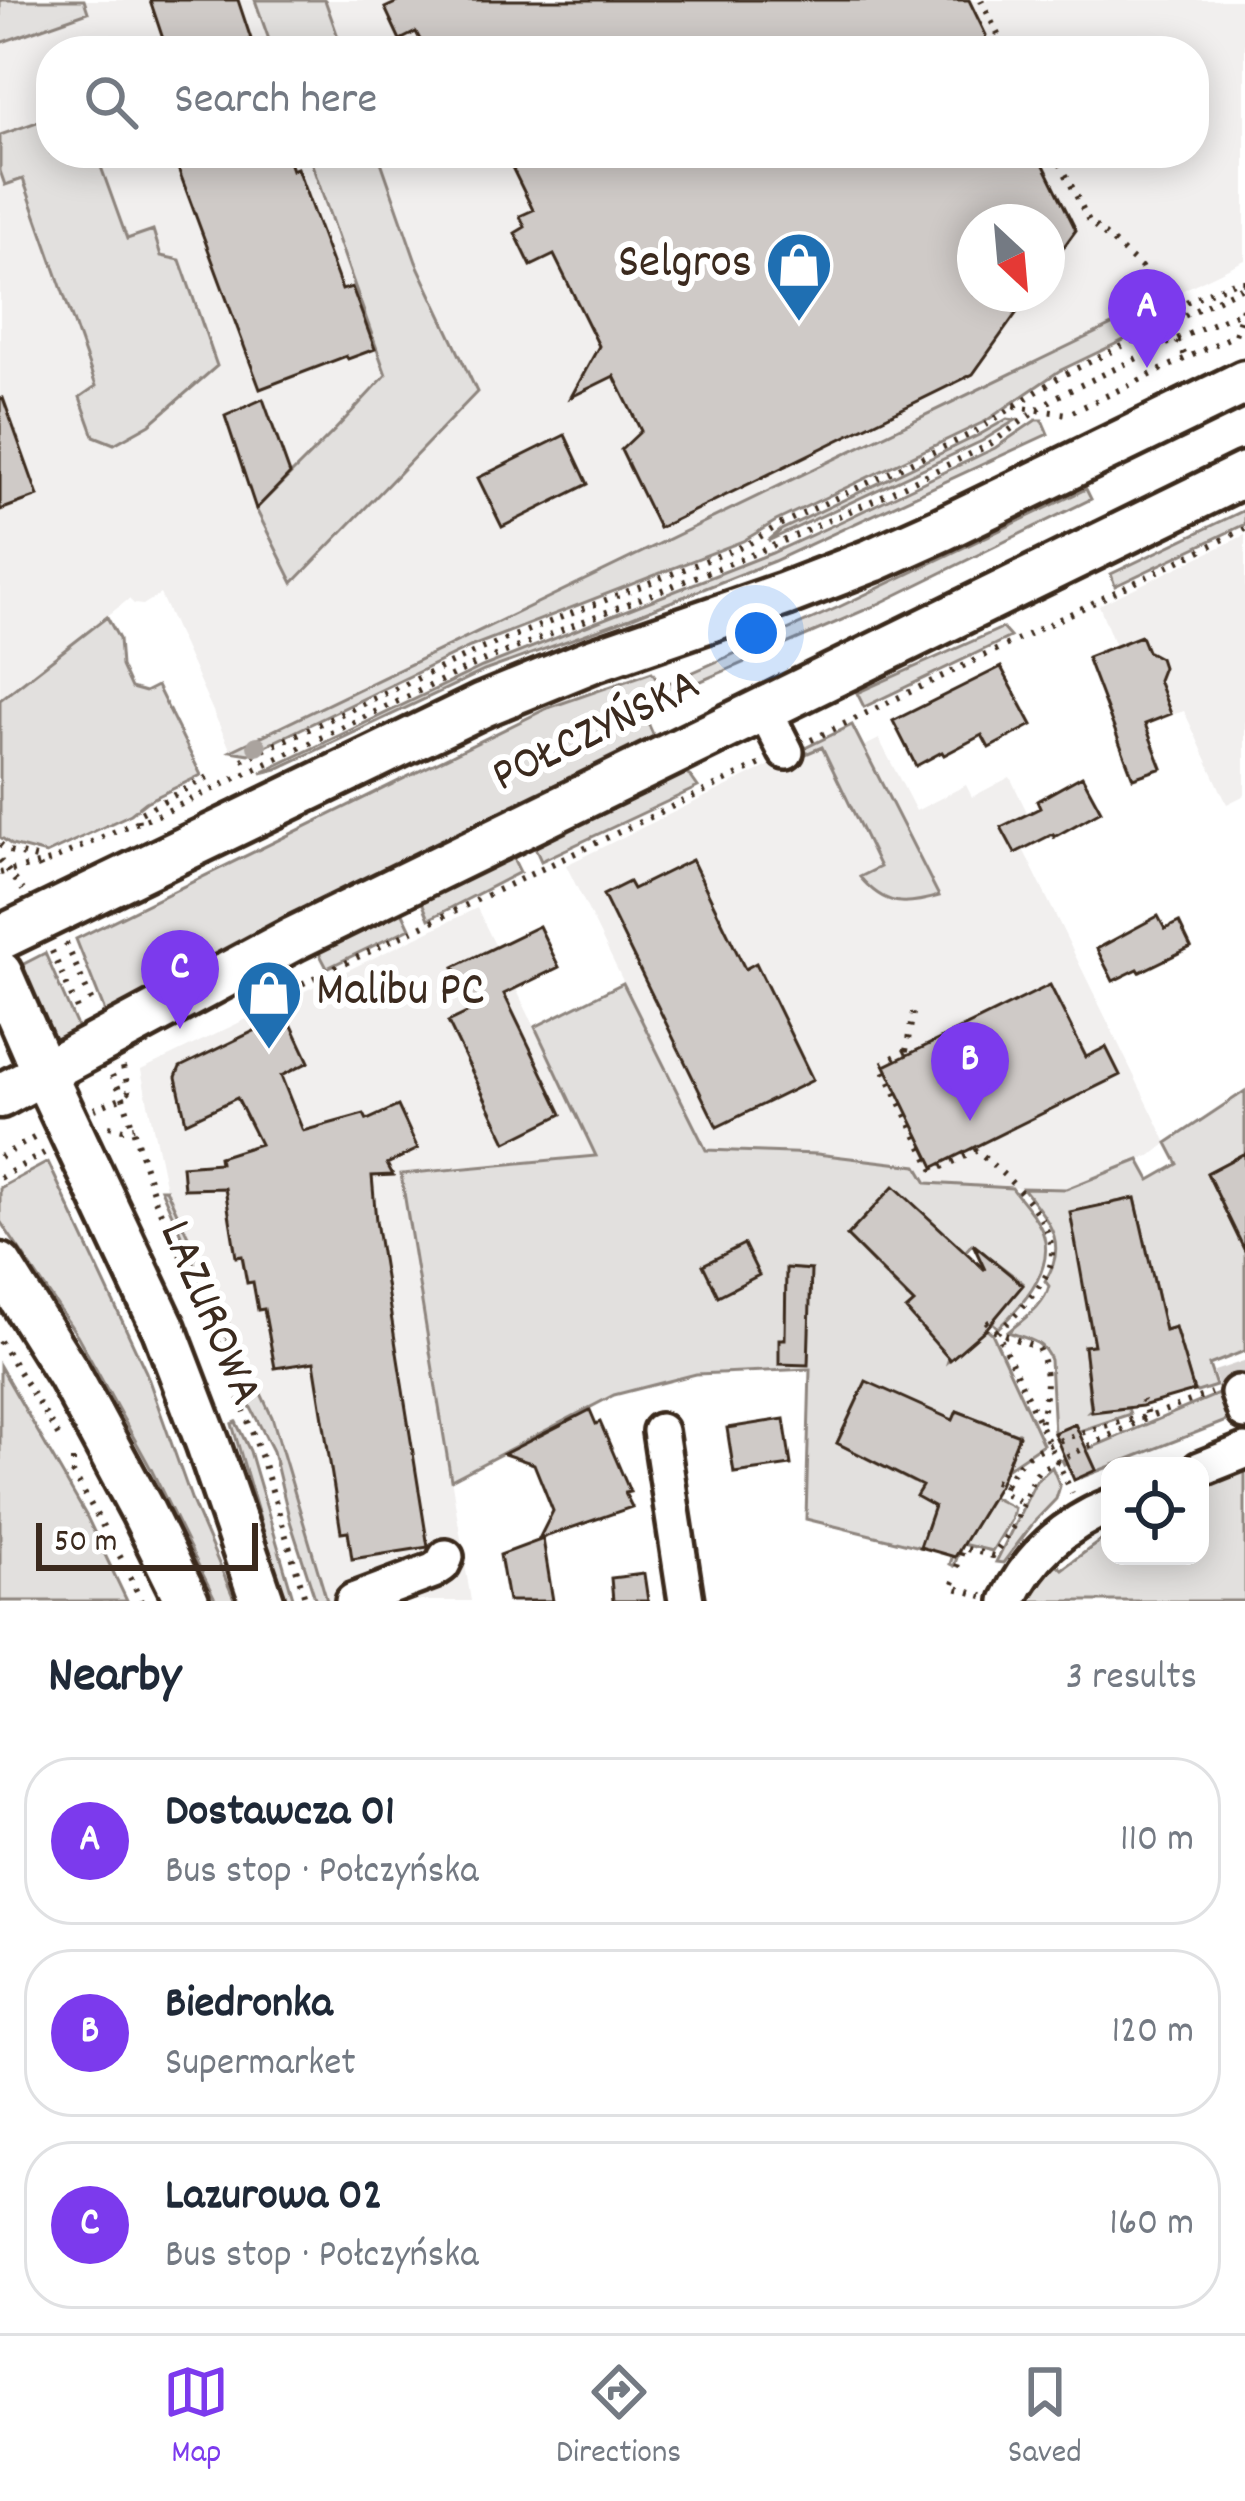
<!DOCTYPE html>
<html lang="en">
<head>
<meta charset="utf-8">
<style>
  :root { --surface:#fff; --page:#f6f6f7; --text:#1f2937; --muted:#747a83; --line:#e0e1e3; --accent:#7c3aed }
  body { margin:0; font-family:Dekko,sans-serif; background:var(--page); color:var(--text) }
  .controls { position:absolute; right:36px; bottom:36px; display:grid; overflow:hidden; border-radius:24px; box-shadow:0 6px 30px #0003 }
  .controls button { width:108px; height:108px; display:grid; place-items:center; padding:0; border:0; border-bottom:3px solid var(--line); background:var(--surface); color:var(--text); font:60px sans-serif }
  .compass { position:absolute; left:957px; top:204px; width:108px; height:108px; border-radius:50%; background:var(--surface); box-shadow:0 6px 30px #0003; rotate:154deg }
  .scale { position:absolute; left:36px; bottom:30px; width:222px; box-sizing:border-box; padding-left:12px; border:6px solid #3b2a1e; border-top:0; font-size:33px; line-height:42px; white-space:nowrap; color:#3b2a1e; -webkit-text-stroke:9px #fff; paint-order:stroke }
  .you { position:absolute; left:756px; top:633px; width:42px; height:42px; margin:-30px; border:9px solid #fff; border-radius:50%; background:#1a73e8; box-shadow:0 0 0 18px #1a73e833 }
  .badge { display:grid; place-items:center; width:78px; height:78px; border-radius:50%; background:var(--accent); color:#fff; font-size:39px; font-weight:700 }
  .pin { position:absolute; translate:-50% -99px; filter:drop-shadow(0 3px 6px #0008) }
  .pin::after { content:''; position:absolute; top:63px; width:42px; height:36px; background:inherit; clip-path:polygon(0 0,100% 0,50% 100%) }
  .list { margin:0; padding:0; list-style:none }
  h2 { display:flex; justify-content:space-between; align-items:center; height:156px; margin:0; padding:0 48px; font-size:51px }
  h2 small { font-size:39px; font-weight:400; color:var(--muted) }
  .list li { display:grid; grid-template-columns:78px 1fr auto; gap:36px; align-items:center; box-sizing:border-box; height:168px; margin:0 24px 24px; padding:0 24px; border:3px solid var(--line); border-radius:48px }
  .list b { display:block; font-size:45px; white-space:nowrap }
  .list p { margin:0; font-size:39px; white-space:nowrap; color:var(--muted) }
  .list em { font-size:39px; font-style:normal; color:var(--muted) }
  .icon { flex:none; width:66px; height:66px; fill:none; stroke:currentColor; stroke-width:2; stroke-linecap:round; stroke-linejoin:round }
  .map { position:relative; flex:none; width:1245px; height:1601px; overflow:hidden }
  .search { position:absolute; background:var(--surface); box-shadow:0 6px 30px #0003; left:36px; right:36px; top:36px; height:132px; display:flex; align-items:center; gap:30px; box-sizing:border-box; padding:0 42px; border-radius:48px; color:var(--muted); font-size:45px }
  .sheet { height:732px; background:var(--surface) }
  nav { display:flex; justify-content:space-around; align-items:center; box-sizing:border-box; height:168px; border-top:3px solid var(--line); background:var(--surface); font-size:33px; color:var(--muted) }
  nav a { display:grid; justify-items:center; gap:6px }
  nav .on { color:var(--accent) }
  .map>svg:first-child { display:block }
</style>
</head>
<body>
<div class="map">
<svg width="1245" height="1601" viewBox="0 0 1245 1601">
  <rect width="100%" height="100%" fill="#fff"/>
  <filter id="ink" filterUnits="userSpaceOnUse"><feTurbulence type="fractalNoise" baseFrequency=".00833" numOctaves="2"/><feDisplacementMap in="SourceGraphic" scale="24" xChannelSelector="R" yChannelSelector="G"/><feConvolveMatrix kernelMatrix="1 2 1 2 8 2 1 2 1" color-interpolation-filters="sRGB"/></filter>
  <g filter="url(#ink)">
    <path fill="#f1efee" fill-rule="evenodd" d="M0,0H255L273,51H51V153H308L386,375L334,431L290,474L476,392L416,262L378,153H1194V51H343L325,0H1245V260L231,751L160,594L143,605L134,604L129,599L0,700ZM975,222H1047V294H975Z
      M1245,535V795L1227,804L1184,711L1145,724L1099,605Z
      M852,725L863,747L879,739L916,811L966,785L972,797L1010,777L1041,841L1024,851L1167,1143L1152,1155L1066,1189L1023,1188L926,1183L817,1154L706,1150L566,865Z
      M477,908L597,1156L402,1175L471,1601H327L272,1417L166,1189L141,1070Z"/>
    <path fill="#e2e0de" stroke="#8e857e" stroke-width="3" d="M0,0H84L88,12L0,43Z
      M255,0H325L343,51H273Z
      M51,117V153H96L127,239L153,230L161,256L180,260L217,366L150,424L114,444L94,436L80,397L96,386L23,179L5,185L0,171V135Z
      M308,153H378L416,262L477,392L293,583L256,509L334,431L386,375Z
      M1153,305L1160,318L1157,324L1059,371L986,421L776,521L743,541L470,647L249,754L231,751Z
      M1007,419L1016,420L982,441L768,541L781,530L979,435Z
      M1036,420H1042L1048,434L774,561L630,618L484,671L277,769L261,773L482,667L772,553L842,521L995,448Z
      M1086,489L1091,499L872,607L641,707L655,739L315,903L107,1017L76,939L548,708L652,672L662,686L839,607Z
      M1245,510V524L1115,586L1111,574Z
      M107,617L119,639L121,666L131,688L145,692L157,686L201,775L146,802L131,814L46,854L12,845L0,837V700Z
      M1002,628L1010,637L864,707L857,693Z
      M852,725L939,896C905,906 885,907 860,877L880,867L822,747L801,756L799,751Z
      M683,772L691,777L698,787L541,861L532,841Z
      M511,854L520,872L429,919L420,897Z
      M401,909L410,928L327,968L317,949Z
      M45,953L79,1031L55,1045L50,1040L18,967Z
      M623,983L706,1150L817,1154L917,1166L927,1183L1012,1188C1022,1202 1040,1220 1044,1237C1053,1271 1022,1306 998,1328L992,1322L1023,1283L972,1244L956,1262L953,1259L957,1244L894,1187L847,1236L907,1297L922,1291L925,1294L907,1311L949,1358L948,1361L986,1328L992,1333L1043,1444L1006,1469L1019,1432L1017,1434L957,1411L948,1434L867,1382L837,1443L913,1482L925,1472L971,1527V1530L992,1497L1014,1508L1011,1520L992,1551L962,1544L954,1566L950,1564L959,1537L929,1521L920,1547L806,1519L810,1369L696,1374L614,1395L451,1480L401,1174L596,1156L535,1027Z
      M1245,1091V1153L1207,1173L1245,1251V1351L1209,1365L1216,1386L1197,1392L1193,1389L1175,1327L1152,1334L1151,1330L1163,1321L1135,1198L1071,1212L1108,1343L1084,1346L1091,1409L1089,1411L1128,1408L1130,1414L1065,1436L1062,1430L1054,1433L1050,1360C1043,1340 1027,1339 1008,1332C1024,1318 1044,1306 1049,1286L1045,1281C1070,1241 1047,1220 1023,1188L1066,1189L1139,1160L1150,1180L1178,1164L1167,1143Z
      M48,1162L146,1372L192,1501L235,1601H216L151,1469L77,1335L0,1221V1188Z
      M161,1189H166L272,1417L327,1601H316L290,1521L273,1451L247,1400L228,1342Z
      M0,1366L87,1517L127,1601H0Z
      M1225,1391L1231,1419L1080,1478L1096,1470L1089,1454L1064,1464L1062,1460Z
      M236,1422L250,1451L294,1601H284L232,1424Z
      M1245,1465V1601H1028L1052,1560L1062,1569L1104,1538L1096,1525L1110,1518V1556H1200V1489Z
      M1052,1467L1060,1486L1056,1499L1034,1522L1003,1563L996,1562L1036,1481Z"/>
    <path fill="#cfcac7" stroke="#3b2a1e" stroke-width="3" d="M150,0H238L255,51H167Z
      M402,0H969L986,35L981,51H426L416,32L400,40L385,8Z
      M192,153H286L292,170L297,168L342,290L352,287L375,349L348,359L346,356L260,389L175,160Z
      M505,153H1038L1076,230L1047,270V222H975V294H1030L973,374L659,528L621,450L641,431L614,376L571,397L599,346L554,255L531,266L515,233L525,227L520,216L533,210Z
      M3,398L38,496L0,510V399Z
      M263,399L290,474L256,509L225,416Z
      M565,435L588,484L502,527L478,478Z
      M1141,636L1147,651L1160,658L1163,667L1158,680L1171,714L1145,724L1162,768L1133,778L1087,657Z
      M1001,667L1032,725L989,748L982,735L944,755L942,752L916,766L893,721Z
      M1082,776L1101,811L1054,837L1053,834L1015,853L1001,827L1040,808L1037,801Z
      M692,860L745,969L756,963L813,1080L717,1127L603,895L629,882L633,889Z
      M1158,916L1165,929L1179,922L1191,947L1140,972L1138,969L1113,981L1097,949Z
      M539,926L559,967L504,994L562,1114L506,1142L448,1022L475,1009L454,967Z
      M1050,985L1086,1057L1106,1047L1120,1075L934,1167L885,1066Z
      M287,1015L309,1062L281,1076L303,1131L364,1114L367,1120L398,1106L418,1149L387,1164L393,1175L372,1176L376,1221L428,1547L352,1559L348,1531L341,1532L314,1362L275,1368L264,1309L258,1310L253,1282L247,1283L242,1256L236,1257L225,1188L184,1189L182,1166L220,1163L219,1157L260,1144L237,1098L186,1122L176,1077L180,1067Z
      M1245,1153V1251L1207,1173Z
      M894,1186L985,1270L973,1244L1023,1285L987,1328L950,1360L906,1310L914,1303L847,1236Z
      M1135,1198L1165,1330L1175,1327L1194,1391L1142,1406L1092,1412L1084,1346L1094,1345L1070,1212Z
      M744,1244L759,1275L718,1296L703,1265Z
      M786,1268L811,1270L808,1365L779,1364V1339H785Z
      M866,1381L953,1420L957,1411L1019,1435L999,1485L955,1557L920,1547L934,1506L916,1496L922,1486L837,1443Z
      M590,1410L596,1424L600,1422L630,1492L625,1493L632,1507L539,1539L553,1511L534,1464L504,1454Z
      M784,1419L791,1465L734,1473L727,1428Z
      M1075,1424L1096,1470L1074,1480L1054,1433Z
      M543,1539L553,1601H508L500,1555Z
      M644,1574L648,1601H613L611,1578Z"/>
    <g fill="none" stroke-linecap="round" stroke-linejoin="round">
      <path stroke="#d8d4d2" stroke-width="33" stroke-dasharray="33 16" stroke-linecap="butt" d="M1229,1366L1238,1393"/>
      <g stroke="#3b2a1e" stroke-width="42">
        <path id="minor" d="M763,707L786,752
          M1238,1393L1245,1412
          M660,1431L686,1601
          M1200,1469L1245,1451
          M353,1601L433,1571L442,1565L446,1557
          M1008,1601C1029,1556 1065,1524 1110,1506"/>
      </g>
      <g stroke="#3b2a1e" stroke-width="51">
        <path id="major" d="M0,938L483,705L591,661L785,594L873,560L942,529L1245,382
          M0,973L44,1074L164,1329L208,1444L262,1601
          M0,1096L295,938L1245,474
          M0,1265L69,1375L143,1512L187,1601"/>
      </g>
      <path stroke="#3b2a1e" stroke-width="6" stroke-dasharray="3 9" stroke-linecap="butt" d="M981,0L1006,51
        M1055,153L1089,221L1141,267L1186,358
        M1164,311L1234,282H1245
        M1014,407L1068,414L1235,335L1245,301
        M811,740L1245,529
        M242,760L481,649L748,544L779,525L973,433L1061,376L1245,286
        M138,822L137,815L212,775
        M0,844L9,851L36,858L44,877
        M0,860L23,890
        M0,873L50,861L122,828L163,813L480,662L761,551L861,506L989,445L1054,398L1177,339L1245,310
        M66,943L94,1007
        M52,951L80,1016
        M263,994L266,1001L761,764
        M906,1051L881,1064L934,1171L976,1151C1005,1174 1063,1224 1050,1266C1044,1286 1013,1319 997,1332L1072,1493
        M906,1051L913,1013
        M123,1067L129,1091L123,1097
        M112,1075L123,1097L156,1202L206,1310L262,1458L306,1601
        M94,1109L123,1097
        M109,1126L123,1129L134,1127
        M0,1157L39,1135
        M0,1178L44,1153
        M986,1321L997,1332L1038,1348C1051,1373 1045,1398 1040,1425
        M0,1341L61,1440
        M73,1460V1473L122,1560L141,1601
        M994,1481L1005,1485C1012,1473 1018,1463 1029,1455C1054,1439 1119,1420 1148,1417L1142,1400
        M1005,1485L1002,1493L1023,1503
        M957,1567L963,1548L993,1556L1016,1522L1033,1478L1039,1470L1148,1417L1211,1393
        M954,1581L952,1587L983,1596"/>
      <use href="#minor" stroke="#fff" stroke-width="33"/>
      <use href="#major" stroke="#fff" stroke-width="42"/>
    </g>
    <circle fill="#aaa39e" cx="257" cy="746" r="10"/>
  </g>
  <defs>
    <g id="shop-pin" transform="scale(3.45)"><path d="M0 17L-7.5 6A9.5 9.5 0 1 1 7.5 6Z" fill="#1f6fb2" stroke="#fff"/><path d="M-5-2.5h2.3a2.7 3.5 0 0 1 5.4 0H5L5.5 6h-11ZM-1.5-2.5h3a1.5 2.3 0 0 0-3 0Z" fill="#fff"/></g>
  </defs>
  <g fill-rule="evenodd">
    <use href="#shop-pin" x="799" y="265"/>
    <use href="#shop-pin" x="269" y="993"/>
  </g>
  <g text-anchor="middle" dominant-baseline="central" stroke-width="12" stroke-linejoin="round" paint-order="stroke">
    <g font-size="48" fill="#3b2a1e" stroke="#fff" text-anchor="end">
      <text x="752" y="265">Selgros</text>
      <text x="316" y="993" text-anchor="start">Malibu PC</text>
    </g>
    <g font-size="48" fill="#3b2a1e" stroke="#fff">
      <text transform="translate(597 733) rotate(-26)">POŁCZYŃSKA</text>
      <text transform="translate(208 1314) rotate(67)">LAZUROWA</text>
    </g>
  </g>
</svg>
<div class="controls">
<button><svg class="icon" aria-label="locate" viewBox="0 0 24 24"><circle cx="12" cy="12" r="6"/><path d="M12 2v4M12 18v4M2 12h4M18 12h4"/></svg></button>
</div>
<svg class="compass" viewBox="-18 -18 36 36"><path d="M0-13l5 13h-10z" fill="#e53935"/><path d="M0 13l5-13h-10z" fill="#747a83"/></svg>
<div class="scale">50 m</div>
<div class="you"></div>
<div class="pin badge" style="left:1147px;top:368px">A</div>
<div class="pin badge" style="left:970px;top:1121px">B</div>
<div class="pin badge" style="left:180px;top:1029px">C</div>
<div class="search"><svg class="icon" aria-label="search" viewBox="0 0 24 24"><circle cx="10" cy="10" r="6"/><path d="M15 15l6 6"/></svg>Search here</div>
</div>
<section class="sheet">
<h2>Nearby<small>3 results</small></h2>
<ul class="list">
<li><span class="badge">A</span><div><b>Dostawcza 01</b><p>Bus stop · Połczyńska</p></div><em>110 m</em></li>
<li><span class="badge">B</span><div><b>Biedronka</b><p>Supermarket</p></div><em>120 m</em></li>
<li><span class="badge">C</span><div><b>Lazurowa 02</b><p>Bus stop · Połczyńska</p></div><em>160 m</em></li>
</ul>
</section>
<nav>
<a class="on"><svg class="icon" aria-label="map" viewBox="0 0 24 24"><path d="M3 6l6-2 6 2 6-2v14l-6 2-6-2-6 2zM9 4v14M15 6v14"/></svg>Map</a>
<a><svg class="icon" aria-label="directions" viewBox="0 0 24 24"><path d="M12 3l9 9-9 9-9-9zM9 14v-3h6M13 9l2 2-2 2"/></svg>Directions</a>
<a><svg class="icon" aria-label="saved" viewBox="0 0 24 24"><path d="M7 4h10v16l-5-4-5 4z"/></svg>Saved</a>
</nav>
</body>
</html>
